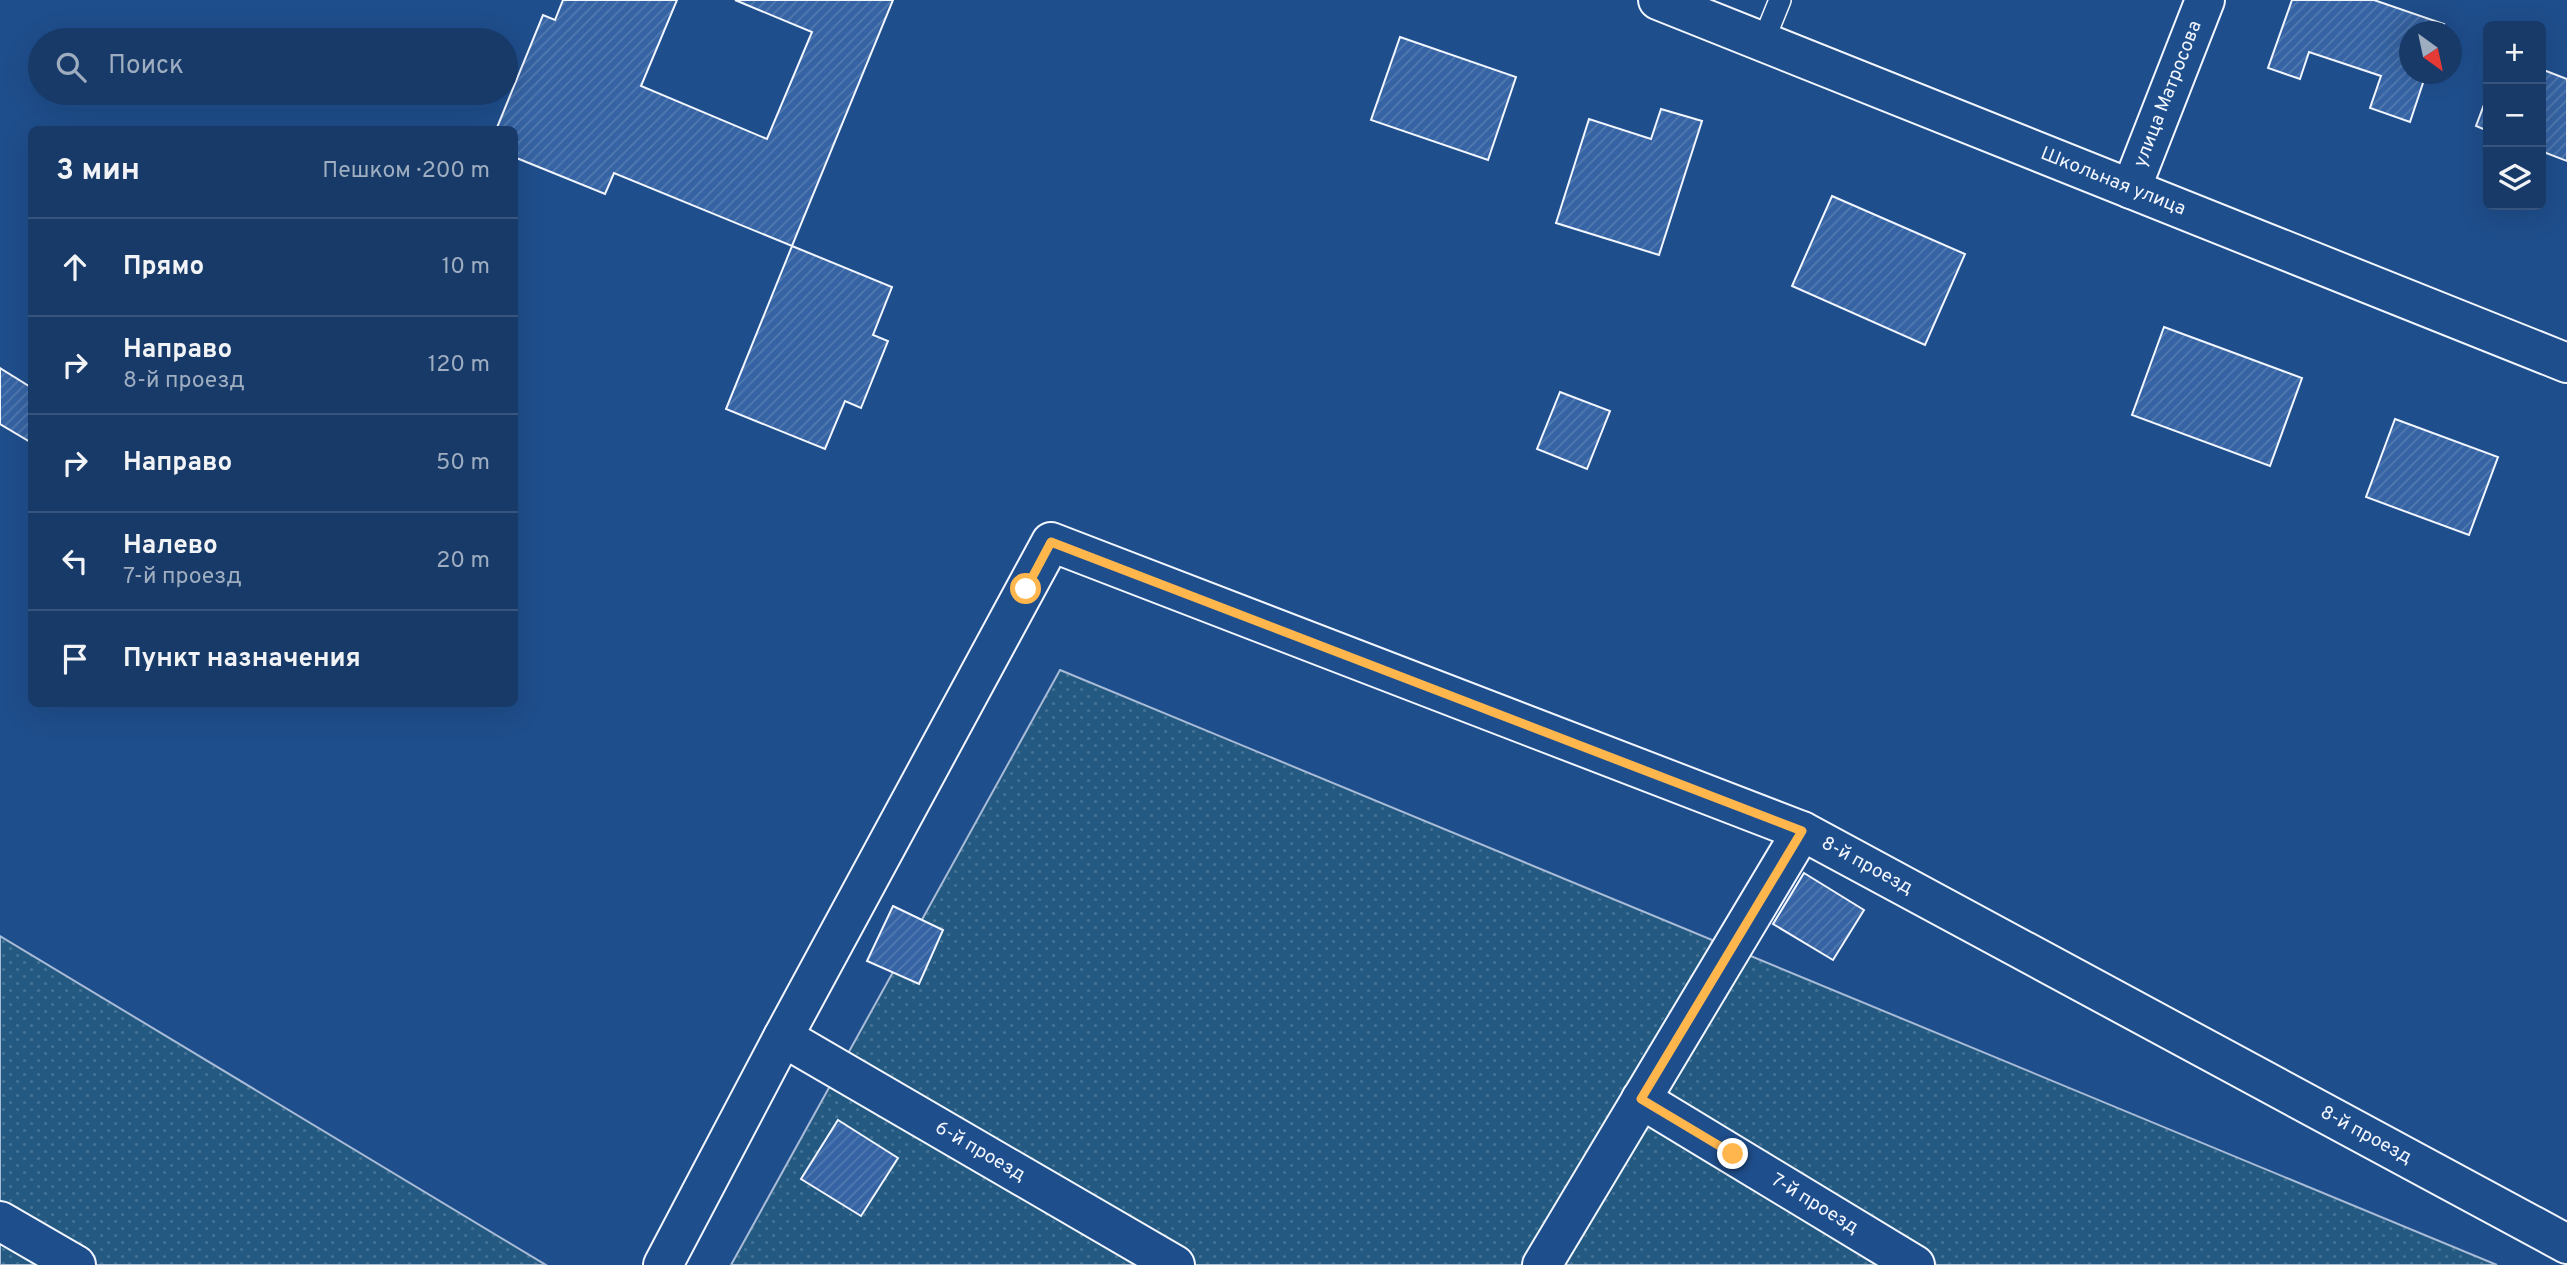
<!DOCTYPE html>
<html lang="ru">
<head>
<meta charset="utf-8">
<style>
  :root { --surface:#173a69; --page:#244571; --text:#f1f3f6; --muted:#9eadc0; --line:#36547d }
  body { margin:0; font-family:Overpass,sans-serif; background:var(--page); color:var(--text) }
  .controls { position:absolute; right:21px; top:21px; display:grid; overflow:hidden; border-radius:10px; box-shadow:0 7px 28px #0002 }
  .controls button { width:63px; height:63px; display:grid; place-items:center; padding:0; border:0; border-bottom:2px solid var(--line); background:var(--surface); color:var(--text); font:35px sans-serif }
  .compass { position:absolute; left:2399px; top:21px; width:63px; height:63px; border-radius:50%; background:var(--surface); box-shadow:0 7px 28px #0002; rotate:147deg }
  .stop { position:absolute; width:21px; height:21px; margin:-16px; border:5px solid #ffb74d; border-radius:50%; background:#fff }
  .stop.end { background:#ffb74d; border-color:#fff; box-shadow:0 2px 7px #0008 }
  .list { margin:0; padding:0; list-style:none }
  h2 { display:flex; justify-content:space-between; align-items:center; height:91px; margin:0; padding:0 28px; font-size:30px }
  h2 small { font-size:23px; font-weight:400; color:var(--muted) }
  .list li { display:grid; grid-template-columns:46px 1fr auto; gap:21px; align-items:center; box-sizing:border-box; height:98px; padding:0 28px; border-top:2px solid var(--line) }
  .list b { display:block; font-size:26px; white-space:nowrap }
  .list p { margin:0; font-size:23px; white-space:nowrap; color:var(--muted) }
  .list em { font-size:23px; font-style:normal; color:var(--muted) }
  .icon { flex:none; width:38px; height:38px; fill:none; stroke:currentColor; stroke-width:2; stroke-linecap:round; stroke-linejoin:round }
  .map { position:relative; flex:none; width:2567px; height:1265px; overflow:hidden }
  .search { position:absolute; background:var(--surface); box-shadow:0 7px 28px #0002; left:28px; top:28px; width:490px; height:77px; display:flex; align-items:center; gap:18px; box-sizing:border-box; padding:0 24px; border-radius:38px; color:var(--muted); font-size:26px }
  .panel { position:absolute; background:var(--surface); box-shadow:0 7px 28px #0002; left:28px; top:126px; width:490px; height:581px; border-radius:10px }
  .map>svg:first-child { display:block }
</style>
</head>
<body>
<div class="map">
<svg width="2567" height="1265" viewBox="0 0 2567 1265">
  <defs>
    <pattern id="green-dots" width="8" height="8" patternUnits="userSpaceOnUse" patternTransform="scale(1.75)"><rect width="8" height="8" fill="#245a82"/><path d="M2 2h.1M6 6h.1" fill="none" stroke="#447295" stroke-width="1.8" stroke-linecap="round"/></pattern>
    <pattern id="building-hatch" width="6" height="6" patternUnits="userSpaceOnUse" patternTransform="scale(1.75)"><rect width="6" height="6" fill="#3563a3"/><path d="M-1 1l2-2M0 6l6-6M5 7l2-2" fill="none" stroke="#537ab1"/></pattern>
  </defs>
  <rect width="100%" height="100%" fill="#1f4e8c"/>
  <path fill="url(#green-dots)" stroke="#a8bbd7" stroke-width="2" d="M1060,670L2497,1265H731Z
    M0,936L546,1265H0Z"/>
  <path fill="url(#building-hatch)" stroke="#f2f6ff" stroke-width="2" d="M563,0H677L641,86L767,139L812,32L735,0H893L792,246L614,173L605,194L514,157V130H496L543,15L555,20Z
    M2292,0H2374L2444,24L2441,32H2410V74H2426L2410,122L2370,108L2381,76L2309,52L2300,79L2268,68Z
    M1400,37L1516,77L1488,160L1371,120Z
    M2541,69L2567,79V161L2541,151Z
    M2488,94V131L2476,126Z
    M1661,109L1702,121L1659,255L1556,223L1589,119L1651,139Z
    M1832,196L1965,254L1925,345L1792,286Z
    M792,246L892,287L873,335L888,341L861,408L845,401L825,449L726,409Z
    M2164,327L2302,378L2270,466L2132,415Z
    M0,368L32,388V443L0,424Z
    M1560,392L1610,411L1587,469L1537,449Z
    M2395,419L2498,457L2469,535L2366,497Z
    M1804,873L1864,910L1833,960L1773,924Z
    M893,906L943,930L919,984L867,961Z
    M838,1120L898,1158L861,1216L801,1179Z"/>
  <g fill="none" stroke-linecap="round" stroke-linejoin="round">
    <g stroke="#f2f6ff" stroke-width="24">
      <path id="lane" d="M1763,42L1780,0"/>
    </g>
    <g stroke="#f2f6ff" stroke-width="42">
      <g id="street">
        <path id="s1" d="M1658,0L2567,363"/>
        <path id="s2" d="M2131,189L2205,0"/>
        <path id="s3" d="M783,1037L1175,1265"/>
        <path id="s4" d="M1641,1099L1915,1265"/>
        <path d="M0,1221L76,1265"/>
        <path id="s5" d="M663,1265L783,1037L1051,542L1802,831L2567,1244"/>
        <path d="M1542,1265L1802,831"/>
      </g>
    </g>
    <use href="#lane" stroke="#1f4e8c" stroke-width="21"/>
    <use href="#street" stroke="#1f4e8c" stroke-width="38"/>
  </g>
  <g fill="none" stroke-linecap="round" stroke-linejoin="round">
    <path stroke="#ffb74d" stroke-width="9" d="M1026,589L1051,542L1802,831L1641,1099L1733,1154"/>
  </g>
  <g text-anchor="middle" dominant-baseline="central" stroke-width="5" stroke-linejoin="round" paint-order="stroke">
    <g font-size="19" fill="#f2f6ff" stroke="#1f4e8c">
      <text stroke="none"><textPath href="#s2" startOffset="102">улица Матросова</textPath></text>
      <text stroke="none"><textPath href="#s1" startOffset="490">Школьная улица</textPath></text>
      <text stroke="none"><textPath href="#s5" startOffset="1699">8-й проезд</textPath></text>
      <text stroke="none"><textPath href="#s5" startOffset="2266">8-й проезд</textPath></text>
      <text stroke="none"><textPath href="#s3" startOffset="228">6-й проезд</textPath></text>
      <text stroke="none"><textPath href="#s4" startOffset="203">7-й проезд</textPath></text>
    </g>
  </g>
</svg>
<div class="controls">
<button>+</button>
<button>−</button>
<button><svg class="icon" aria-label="layers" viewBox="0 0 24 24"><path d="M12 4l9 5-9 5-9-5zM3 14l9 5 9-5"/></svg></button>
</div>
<svg class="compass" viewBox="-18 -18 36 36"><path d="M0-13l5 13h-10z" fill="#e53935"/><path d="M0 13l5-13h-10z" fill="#9eadc0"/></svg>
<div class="stop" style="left:1026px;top:589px"></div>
<div class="stop end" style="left:1733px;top:1154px"></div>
<div class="search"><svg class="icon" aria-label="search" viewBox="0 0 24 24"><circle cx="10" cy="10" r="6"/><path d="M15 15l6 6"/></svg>Поиск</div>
<section class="panel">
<h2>3 мин<small>Пешком · 200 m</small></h2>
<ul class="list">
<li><svg class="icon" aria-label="ahead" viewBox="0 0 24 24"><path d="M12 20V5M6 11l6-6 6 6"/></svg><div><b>Прямо</b></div><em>10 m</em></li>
<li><svg class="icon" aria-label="right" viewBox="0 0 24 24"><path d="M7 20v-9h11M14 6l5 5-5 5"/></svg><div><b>Направо</b><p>8-й проезд</p></div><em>120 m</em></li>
<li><svg class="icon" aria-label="right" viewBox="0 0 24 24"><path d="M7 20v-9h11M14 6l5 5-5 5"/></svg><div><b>Направо</b></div><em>50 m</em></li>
<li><svg class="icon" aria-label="left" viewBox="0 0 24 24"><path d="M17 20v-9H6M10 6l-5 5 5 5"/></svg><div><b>Налево</b><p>7-й проезд</p></div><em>20 m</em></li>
<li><svg class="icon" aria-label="arrive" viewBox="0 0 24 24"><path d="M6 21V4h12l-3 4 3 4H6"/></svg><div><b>Пункт назначения</b></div></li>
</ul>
</section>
</div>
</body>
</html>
